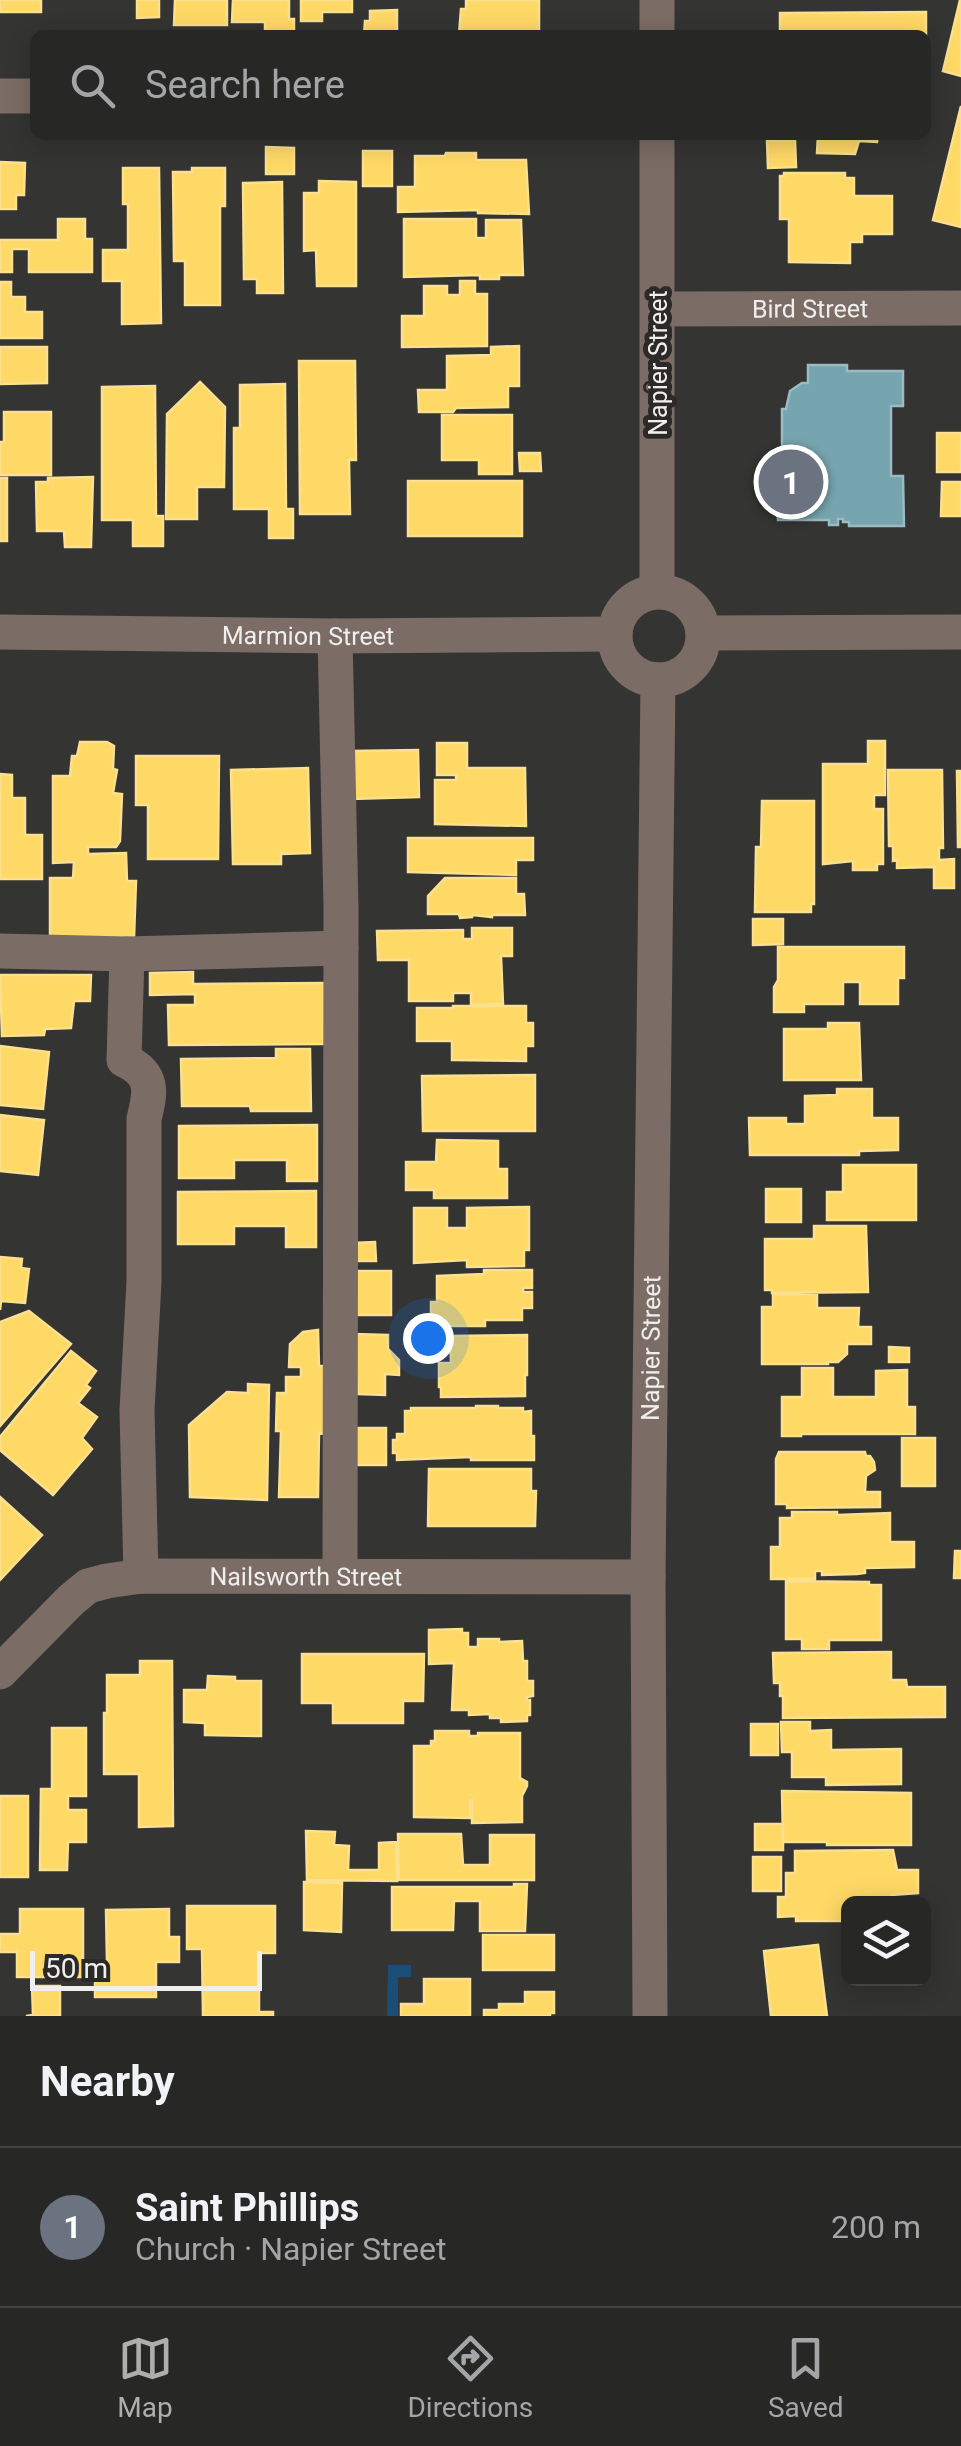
<!DOCTYPE html>
<html lang="en">
<head>
<meta charset="utf-8">
<style>
  :root { --surface:#272726; --page:#2f2f2e; --text:#f1f3f6; --muted:#a4a5a7; --line:#434443; --accent:#aeaead }
  body { margin:0; font-family:Roboto,sans-serif; background:var(--page); color:var(--text) }
  .controls { position:absolute; right:30px; bottom:30px; display:grid; overflow:hidden; border-radius:15px; box-shadow:0 5px 25px #0003 }
  .controls button { width:90px; height:90px; display:grid; place-items:center; padding:0; border:0; border-bottom:2px solid var(--line); background:var(--surface); color:var(--text); font:50px sans-serif }
  .scale { position:absolute; left:30px; bottom:25px; width:232px; box-sizing:border-box; padding-left:10px; border:5px solid #f0efee; border-top:0; font-size:28px; line-height:35px; white-space:nowrap; color:#f0efee; -webkit-text-stroke:8px #2b2a28; paint-order:stroke }
  .you { position:absolute; left:428px; top:1338px; width:35px; height:35px; margin:-25px; border:8px solid #fff; border-radius:50%; background:#1a73e8; box-shadow:0 0 0 15px #1a73e833 }
  .badge { display:grid; place-items:center; width:65px; height:65px; border-radius:50%; background:var(--accent); color:#fff; font-size:32px; font-weight:700 }
  .pin { position:absolute; translate:-50% -50%; border:5px solid #fff; box-shadow:0 2px 10px #0006 }
  .list { margin:0; padding:0; list-style:none }
  h2 { display:flex; justify-content:space-between; align-items:center; height:130px; margin:0; padding:0 40px; font-size:42px }
  h2 small { font-size:32px; font-weight:400; color:var(--muted) }
  .list li { display:grid; grid-template-columns:65px 1fr auto; gap:30px; align-items:center; box-sizing:border-box; height:160px; padding:0 40px; border-top:2px solid var(--line) }
  .list b { display:block; font-size:38px; white-space:nowrap }
  .list p { margin:0; font-size:32px; white-space:nowrap; color:var(--muted) }
  .list em { font-size:32px; font-style:normal; color:var(--muted) }
  .icon { flex:none; width:55px; height:55px; fill:none; stroke:currentColor; stroke-width:2; stroke-linecap:round; stroke-linejoin:round }
  .map { position:relative; flex:none; width:961px; height:2016px; overflow:hidden }
  .search { position:absolute; background:var(--surface); box-shadow:0 5px 25px #0003; left:30px; right:30px; top:30px; height:110px; display:flex; align-items:center; gap:25px; box-sizing:border-box; padding:0 35px; border-radius:15px; color:var(--muted); font-size:38px }
  .sheet { height:290px; background:var(--surface) }
  nav { display:flex; justify-content:space-around; align-items:center; box-sizing:border-box; height:140px; border-top:2px solid var(--line); background:var(--surface); font-size:28px; color:var(--muted) }
  nav a { display:grid; justify-items:center; gap:5px }
  nav .on { color:var(--accent) }
  .map>svg:first-child { display:block }
</style>
</head>
<body>
<div class="map">
<svg width="961" height="2016" viewBox="0 0 961 2016">
  <rect width="100%" height="100%" fill="#343433"/>
  <path fill="#1b4d78" d="M388,1965H411V1977H398V2016H387Z"/>
  <path fill="#ffd966" stroke="#fae08f" stroke-width="2.5" d="M0,0H41V12H0Z
    M137,0H159V17L137,18Z
    M175,0H227V25H174Z
    M233,0H289V19H294V35H265V22H232Z
    M301,0H352V12H322V21H301Z
    M466,0H539V35H459L461,9H466Z
    M960,0H961V76L943,71Z
    M397,10V35H364L365,21H370V11Z
    M926,12V51V35H780V13Z
    M961,106V227L933,220Z
    M818,135H878L877,142L859,141L855,154L817,153Z
    M795,140L796,167L768,168L767,141Z
    M266,147L294,148V174H266Z
    M363,151H392V186H363Z
    M446,153H476V160H526L529,214L478,213V210L398,212V187H415V156H445Z
    M0,162L25,163L24,195H16V209H0Z
    M123,168H159L161,323L122,324V281H103V250H128V204H123Z
    M192,168H225V206H220V305H185V261H174L173,172H192Z
    M784,173H845V178H854V196H892V234H862V242H850V263L789,262V219H780V176H784Z
    M319,181L356,182V286H317L316,250L304,251V193H319Z
    M282,182L283,293H257V279H244L243,183Z
    M58,219H85V239H92V272H29V249H12V272H0V240H58Z
    M404,219H476V238H486V220H521L523,275H499V279H480V275L404,277Z
    M460,281H475V294H487V346L402,347V316H424V286H447V295H460Z
    M0,282H11V297H25V312H42V338H0Z
    M519,346V386H508V407L456,408L453,412H419L418,390H447V356L491,355V347Z
    M0,347H47V383L0,384Z
    M299,361H355L356,460H349L350,514H300Z
    M200,382L225,407L224,487H197V519H166L167,414Z
    M285,384L286,509H293V538H269V509H234V428H240V385Z
    M155,386L156,516H163V546H133V520H102V387Z
    M4,412H51V475H0V442H4Z
    M442,415H512V474H479V460H442Z
    M937,433H961V472H937Z
    M519,453H540L541,471H520Z
    M93,477L91,547H65L64,531H37L36,482H48V478Z
    M0,478H7V541H0Z
    M408,481H522V536H408Z
    M942,482H961V516H941Z
    M868,741H885V795H874V809H883V864H877V870H853V861L823,864V764H868Z
    M80,742H107L114,746L113,769L117,770L113,793L122,794L120,841L116,847H88V854L126,853L127,881H136L134,938L50,941V878H73L74,862L53,863V776H70L72,756H77Z
    M437,743H467V768H525L526,826L435,824V780H456V775H437Z
    M418,750L419,797L351,799L350,751Z
    M136,756H219L218,859H148V805H136Z
    M308,768L310,853L281,854V864H233L231,770Z
    M888,770H942L943,848H939V860L954,859V888H934V867L897,868V860L893,861V846H889Z
    M957,771H961V847H958Z
    M0,774L12,775V798H25V835H42V879H0Z
    M762,801H814V904H811V912H755L756,847H761Z
    M408,838H533V860H516V875L408,872Z
    M445,878H516V894H524L525,915H492V917L473,915L472,917L460,918L459,914H428V896Z
    M753,919H783V944L753,945Z
    M472,928H512V956H501L503,1004L471,1005V993H453V1001H409V960H378L377,931L463,930V939H472Z
    M778,947H904V978H898V1004H860V982H843V1004H804V1012H774V987L778,980Z
    M193,972V984L324,983V1044L169,1045L168,1005H195V994L150,995V973Z
    M0,975H91L90,1001H74L71,1028L45,1029L44,1035L2,1036Z
    M453,1006H526V1023H533V1046H526V1061L452,1060V1041H417V1008H453Z
    M828,1023H859L861,1080H784V1029H828Z
    M0,1046L49,1052L43,1109L0,1105Z
    M276,1049H310L311,1111H251L250,1106H182L181,1059L276,1058Z
    M535,1075V1131H423L422,1076Z
    M837,1089H872V1118H898V1150L859,1151V1155H750L749,1118H786V1124H805V1096L837,1095Z
    M0,1115L44,1120L38,1175L0,1171Z
    M317,1125V1181H287V1160H234V1178H179V1126Z
    M437,1140L498,1141V1169H507V1198H434V1190H406V1162H436Z
    M843,1165H916V1220H827V1192H843Z
    M766,1189H801V1222H766Z
    M316,1191V1247H286V1226H234V1244H178V1192Z
    M529,1207V1250H524V1266L467,1267V1260L414,1263V1208H447V1228H467V1208Z
    M814,1226H866L868,1292L772,1293V1290H765V1239H814Z
    M375,1242L376,1261H352V1243Z
    M0,1257L22,1259L21,1268L29,1269L25,1303L1,1301L0,1310Z
    M484,1270H532V1288H523V1292H532V1308H522V1320H485V1326H431V1302H437V1276L484,1274Z
    M355,1271H391V1315H355Z
    M773,1294H817V1308H859L858,1327H871V1344H847V1354L838,1362H828V1364H762V1307H773Z
    M29,1311L71,1344L0,1426V1322Z
    M318,1330L319,1366H324V1434L319,1433L318,1497H279L281,1431H276L277,1393H286V1377H301V1367H289L290,1344L303,1332Z
    M354,1334L388,1335V1349L399,1360V1375L385,1374V1395L358,1394Z
    M527,1335V1375H525V1396L441,1397V1387H439V1363H451L450,1336Z
    M889,1347L909,1348V1362H889Z
    M71,1351L96,1371L86,1385L90,1388L78,1403L97,1417L82,1438L92,1449L53,1495L0,1450V1437Z
    M802,1368H833V1397H876V1371L907,1370V1407H915V1434H801V1436H782V1397H802Z
    M248,1384L269,1385L267,1500L190,1497L189,1425L227,1392L248,1393Z
    M476,1406H498V1408H523V1412L531,1411V1436H534V1460H471V1457L397,1460V1453H393V1440H397V1434H405V1411H411V1408H476Z
    M355,1428H386V1465H355Z
    M902,1438H935V1486H902Z
    M779,1452H865L866,1456H870L874,1462L875,1470L866,1476L865,1492H880V1507L787,1508V1504H776V1459Z
    M429,1469H531V1491H536L535,1526H428Z
    M0,1497L42,1535L0,1580Z
    M792,1512H837V1515L890,1513V1542H914V1567L865,1568V1573L857,1574L822,1575V1571H815V1579H771V1547H780V1518H792Z
    M955,1551H961V1578H954Z
    M786,1581L869,1582V1585H881V1640H829V1649H802V1639H786Z
    M462,1629V1633H468V1647H478V1639H499V1642L522,1641L523,1661H527V1681H533V1696L527,1697V1700H530V1715H527V1721L501,1722V1718H490V1714L469,1715V1710H452L454,1663L429,1664V1630Z
    M891,1652V1680H906L907,1687H945V1717L783,1718V1696H780V1683H774L773,1653Z
    M302,1654H424L423,1701H403V1723H333V1703H302Z
    M140,1661H172L173,1826L139,1827V1774H104V1713H107V1675H140Z
    M208,1676L235,1677V1681H261V1736L205,1735V1723L184,1722V1690H207Z
    M781,1722H810V1731L831,1730V1750L901,1749V1784L826,1785V1777H792V1752H782Z
    M751,1724H778V1755H751Z
    M52,1728H86V1796H68V1810H86V1842H68L67,1870H40L41,1789H52Z
    M435,1731H469V1736H478V1733H520V1778L527,1782V1786L522,1796V1822L472,1823V1800H470V1818L414,1817V1746H431V1741H435Z
    M782,1791L911,1793V1845H827V1842H783Z
    M0,1796H28V1877H0Z
    M755,1824H783V1850H755Z
    M306,1831L335,1832L334,1845L349,1846L348,1870H379V1843L396,1842L397,1881L307,1880Z
    M398,1834H461L463,1865H490V1835H534V1880H399Z
    M893,1850L897,1870H918V1893L891,1895V1904H848V1921H796V1916L778,1917V1897H786V1873H795V1851Z
    M753,1857H781V1891H753Z
    M304,1882L342,1883L341,1932L304,1930Z
    M514,1884H527L525,1931H480V1901H454L453,1930H392V1887H514Z
    M187,1906H275V1953H259V2012H273V2016H203L202,1949H187Z
    M20,1909H83V1977H17V1952H0V1934H20Z
    M169,1909V1937H179V1962H156V1997H95V1964L107,1963L106,1910Z
    M483,1935H554V1970H483Z
    M818,1945L827,2016H771L764,1951Z
    M424,1979H470V2016H401V2004H424Z
    M32,1986H60V2016H26L33,2015Z
    M525,1992H554V2013H550V2016H484V2010H499V2004H525Z"/>
  <path fill="#76a5af" stroke="#9bbbc2" stroke-width="2.5" d="M808,365H847V371H903V406H891V476H903L904,526H849V522H843V519H838V525H829V520H778L775,478H796V475H782V409H786L790,391L802,383H808Z"/>
  <g fill="none" stroke-linecap="round" stroke-linejoin="round">
    <g stroke="#7b6c65" stroke-width="35">
      <path d="M657,0V35"/>
      <path d="M0,96H35"/>
      <path id="s1" d="M658,309L961,308"/>
      <path d="M657,591V135"/>
      <circle cx="659" cy="636" r="44"/>
      <path id="s2" d="M0,632L335,636L615,634"/>
      <path d="M703,633L961,632"/>
      <path d="M335,636L341,907L340,1575"/>
      <path d="M0,951L127,954L341,948"/>
      <path d="M127,954L124,1060C154,1074 151,1091 144,1119V1282L137,1410L141,1576"/>
      <path id="s3" d="M0,1672L71,1600L88,1586L107,1581L141,1576L648,1577"/>
      <path id="s4" d="M650,2016L648,1577L658,680"/>
    </g>
  </g>
  <g text-anchor="middle" dominant-baseline="central" stroke-width="10" stroke-linejoin="round" paint-order="stroke">
    <g font-size="25" fill="#f0efee" stroke="#2b2a28">
      <text stroke="none"><textPath href="#s1" startOffset="152">Bird Street</textPath></text>
      <text transform="translate(658 363) rotate(-90)">Napier Street</text>
      <text stroke="none"><textPath href="#s2" startOffset="308">Marmion Street</textPath></text>
      <text stroke="none"><textPath href="#s4" startOffset="668">Napier Street</textPath></text>
      <text stroke="none"><textPath href="#s3" startOffset="342">Nailsworth Street</textPath></text>
    </g>
  </g>
</svg>
<div class="controls">
<button><svg class="icon" aria-label="layers" viewBox="0 0 24 24"><path d="M12 4l9 5-9 5-9-5zM3 14l9 5 9-5"/></svg></button>
</div>
<div class="scale">50 m</div>
<div class="you"></div>
<div class="pin badge" style="left:791px;top:482px;background:#6b7280">1</div>
<div class="search"><svg class="icon" aria-label="search" viewBox="0 0 24 24"><circle cx="10" cy="10" r="6"/><path d="M15 15l6 6"/></svg>Search here</div>
</div>
<section class="sheet">
<h2>Nearby<small></small></h2>
<ul class="list">
<li><span class="badge" style="background:#6b7280">1</span><div><b>Saint Phillips</b><p>Church · Napier Street</p></div><em>200 m</em></li>
</ul>
</section>
<nav>
<a class="on"><svg class="icon" aria-label="map" viewBox="0 0 24 24"><path d="M3 6l6-2 6 2 6-2v14l-6 2-6-2-6 2zM9 4v14M15 6v14"/></svg>Map</a>
<a><svg class="icon" aria-label="directions" viewBox="0 0 24 24"><path d="M12 3l9 9-9 9-9-9zM9 14v-3h6M13 9l2 2-2 2"/></svg>Directions</a>
<a><svg class="icon" aria-label="saved" viewBox="0 0 24 24"><path d="M7 4h10v16l-5-4-5 4z"/></svg>Saved</a>
</nav>
</body>
</html>
